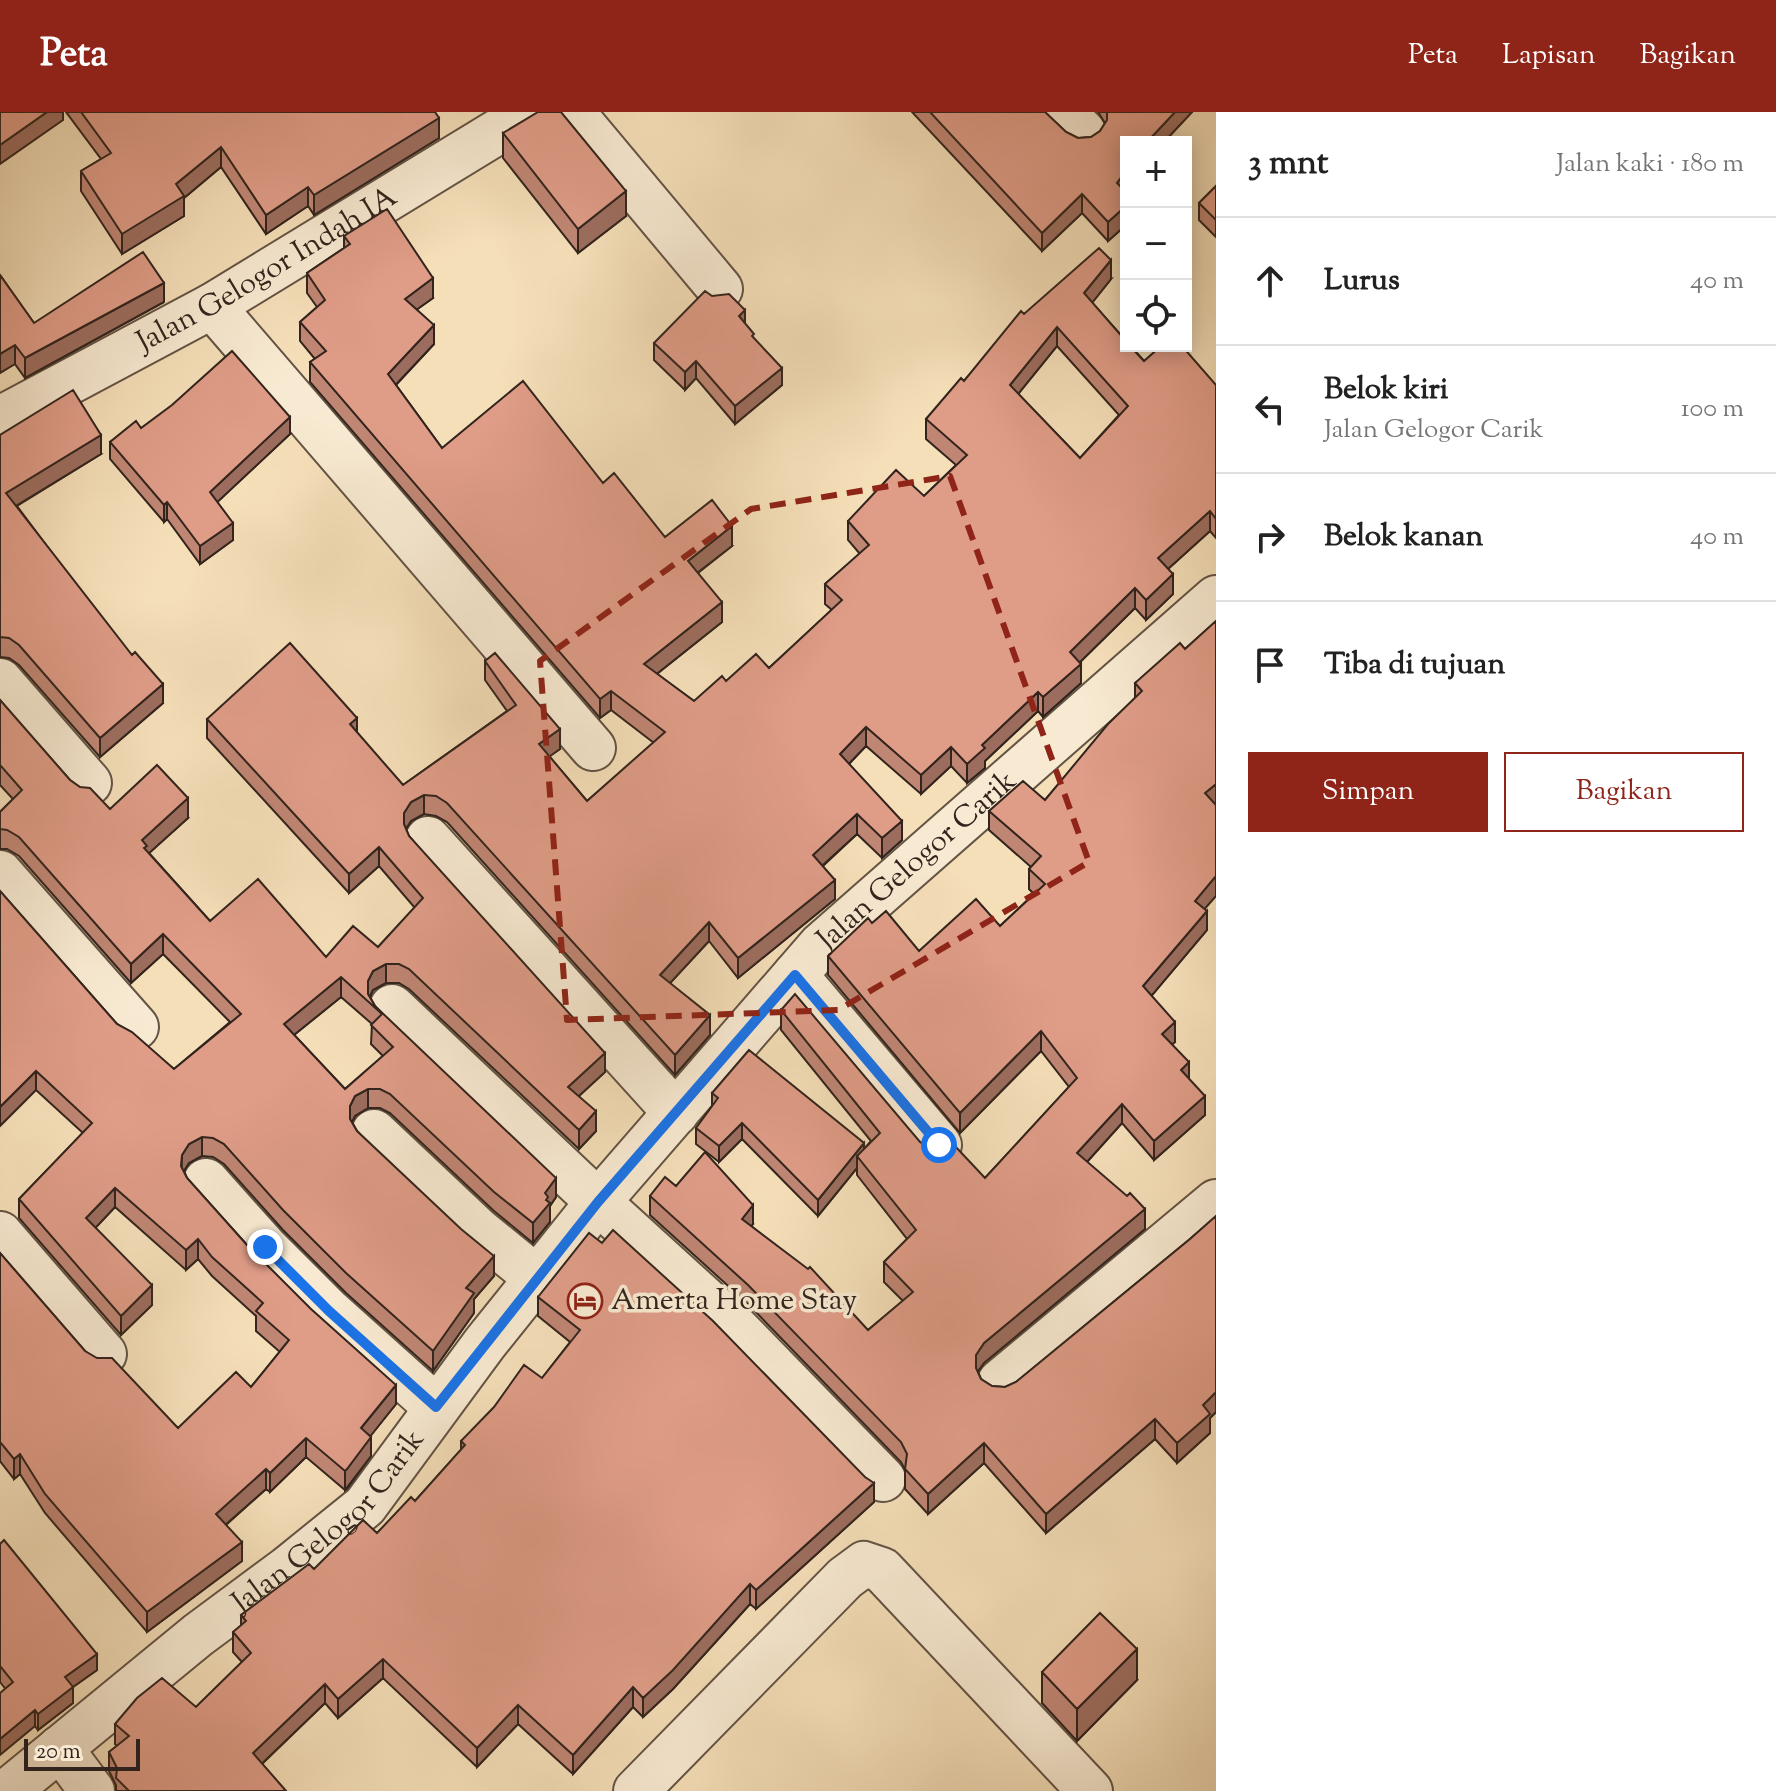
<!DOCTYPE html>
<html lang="id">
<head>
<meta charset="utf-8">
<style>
  :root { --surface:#fff; --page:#f6f6f6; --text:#222; --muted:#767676; --line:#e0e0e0; --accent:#8f2418 }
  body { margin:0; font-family:"Sorts Mill Goudy",serif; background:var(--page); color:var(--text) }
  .controls { position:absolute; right:24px; top:24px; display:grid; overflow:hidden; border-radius:0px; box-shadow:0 4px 20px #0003 }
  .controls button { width:72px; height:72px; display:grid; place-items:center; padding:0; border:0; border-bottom:2px solid var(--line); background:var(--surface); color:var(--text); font:40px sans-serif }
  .scale { position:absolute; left:24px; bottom:20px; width:116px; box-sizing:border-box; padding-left:8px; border:4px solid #32241d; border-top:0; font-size:22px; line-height:28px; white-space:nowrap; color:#32241d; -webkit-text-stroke:6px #f8ead2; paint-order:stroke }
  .stop { position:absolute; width:24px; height:24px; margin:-18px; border:6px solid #1a73e8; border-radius:50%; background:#fff }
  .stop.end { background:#1a73e8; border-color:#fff; box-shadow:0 2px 8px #0008 }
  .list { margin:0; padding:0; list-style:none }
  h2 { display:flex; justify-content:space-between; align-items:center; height:104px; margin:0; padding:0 32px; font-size:34px }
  h2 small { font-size:26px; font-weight:400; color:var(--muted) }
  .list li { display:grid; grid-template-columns:52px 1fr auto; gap:24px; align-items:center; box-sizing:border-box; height:128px; padding:0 32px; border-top:2px solid var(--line) }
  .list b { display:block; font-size:30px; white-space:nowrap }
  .list p { margin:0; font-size:26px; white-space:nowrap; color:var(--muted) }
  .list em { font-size:26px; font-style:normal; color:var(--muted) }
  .actions { display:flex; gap:16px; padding:24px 32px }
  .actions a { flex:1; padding:18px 0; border:2px solid var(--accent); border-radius:0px; text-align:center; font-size:28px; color:var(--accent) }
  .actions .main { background:var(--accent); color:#fff }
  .icon { flex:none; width:44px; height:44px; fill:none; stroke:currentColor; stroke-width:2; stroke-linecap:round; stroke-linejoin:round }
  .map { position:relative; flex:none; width:1216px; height:1679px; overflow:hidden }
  header { display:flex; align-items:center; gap:48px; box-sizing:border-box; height:112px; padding:0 40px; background:var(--accent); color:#fff }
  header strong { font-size:38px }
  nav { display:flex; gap:44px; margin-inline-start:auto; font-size:28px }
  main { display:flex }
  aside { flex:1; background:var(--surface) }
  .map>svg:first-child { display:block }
</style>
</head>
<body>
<header>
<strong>Peta</strong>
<nav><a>Peta</a><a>Lapisan</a><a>Bagikan</a></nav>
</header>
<main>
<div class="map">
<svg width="1216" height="1679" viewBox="0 0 1216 1679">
  <rect width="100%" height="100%" fill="#f5dfb9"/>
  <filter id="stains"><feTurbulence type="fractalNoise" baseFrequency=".0025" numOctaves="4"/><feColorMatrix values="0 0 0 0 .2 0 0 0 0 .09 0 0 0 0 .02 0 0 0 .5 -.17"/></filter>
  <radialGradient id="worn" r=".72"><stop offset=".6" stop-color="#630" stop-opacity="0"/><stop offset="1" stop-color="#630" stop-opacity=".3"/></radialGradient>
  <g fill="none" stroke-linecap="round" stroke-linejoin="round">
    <g stroke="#635344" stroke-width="48">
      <g id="minor">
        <path d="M572,0L720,177"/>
        <path d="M1062,0L1083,20"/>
        <path d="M212,194L593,636"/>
        <path id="s1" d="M0,307L212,194L530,0"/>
        <path d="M0,569L89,671"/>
        <path d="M428,727L676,1001"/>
        <path d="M0,761L136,915"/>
        <path d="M795,863L939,1033"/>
        <path d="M392,895L598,1090L730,1210L883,1367"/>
        <path d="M374,1020L478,1118L537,1166"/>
        <path d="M206,1069L265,1135L329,1199L436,1295"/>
        <path d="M0,1122L104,1242"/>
        <path d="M1000,1270L1216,1090"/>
        <path d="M60,1636L92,1679"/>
        <path id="s2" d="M8,1679L198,1523L287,1457L365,1394L485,1231L598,1090L821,833L1216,486"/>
        <path d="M636,1679L845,1466L864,1452L882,1458L1090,1679"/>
      </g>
    </g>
    <use href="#minor" stroke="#f8ead2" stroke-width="44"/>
  </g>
  <path fill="#c08674" stroke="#32241d" stroke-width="2" fill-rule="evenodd" d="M66,0H435L439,26L314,103L308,94L266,122L221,55L184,86V104L122,142L81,79V59L101,47Z
    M912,0H1045L1066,20L1078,26L1091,25L1100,19L1105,11L1098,0H1192L1164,30H1126V113L1108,129L1082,101L1042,139Z
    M503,21L626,104L578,141L503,46Z
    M1216,74V125L1199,108V91Z
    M344,124L433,186L417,197L434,232L396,273L442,336L603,371L665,425L732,434L698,461L722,510L657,562L694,589L726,569L769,556L832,498L825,492V472L860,442L848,428V409L924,384L956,353L926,327V307L964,269L1024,202L1111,167L1092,191L1144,249L1216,273V426L1210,419L1168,457L1173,482L1146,508L1135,496L1080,550L1081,571L1043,605L1038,599L985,649V656L967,671L951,654L921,682L866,634L849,652L902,728L882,746L857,722L823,754L835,787L738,866L709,829L670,871L710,923L675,963L447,710L436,704L424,702L411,709L406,717L409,724L605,960L579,984L596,1019L579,1037L409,877L399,871H386L373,878L370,885L375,894L556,1085L550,1094V1110L533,1131L494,1099L390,1001L380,996H368L355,1004L352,1010L357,1019L494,1164L474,1187V1201L433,1259L346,1181L283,1118L224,1052L213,1045L202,1044L189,1051L184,1059L187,1066L247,1133L396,1292L370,1324L371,1344L347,1377L345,1378L306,1345L270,1380L266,1377L226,1413L242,1449L147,1520L45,1401L20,1362L14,1367L0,1349V1141L85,1239L178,1316L251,1275L280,1240L256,1219V1204L212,1164L198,1147L186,1158L115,1095L95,1116L152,1193L121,1223L19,1106V1087L83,1021L36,978L0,779L117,912L174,957L230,910L163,842L131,871L19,744L7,737H0V700L13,687L0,673V588L70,668L110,697L188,706L149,741L210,809L326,845L378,835L415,796L379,754L349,781L207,626V607L357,621L403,673L507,599L485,568V549L560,637L549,644L587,689L654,631L611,598L600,606L310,270V250L315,247L300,229V210L317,195L307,181V161L344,136ZM1057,234L1119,303L1080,346L1018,282ZM341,885L372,912L371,932L383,944L345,977L294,923Z
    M0,163L34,211L164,190L25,266L15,252Z
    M745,212L782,273L735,312L696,266L685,278L654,248V231Z
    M141,316L290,322L217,390L233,428L200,452L167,407L164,410L110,347V330Z
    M0,323L101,342L17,394L163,591L100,645L19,553L9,546L0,545Z
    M1216,509V691L1205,797L1207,818L1151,884L1175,930L1172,932L1189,967L1205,1003L1154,1048L1122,1011L1087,1050L1145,1117L984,1251L978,1260L981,1267L992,1274L1005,1275L1016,1270L1190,1127L1216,1104V1300L1210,1306V1321L1177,1351L1155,1327L1046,1421L984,1351L928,1402L905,1377V1358L901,1350L748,1192L650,1103V1084L676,1074L753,1112L751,1114L868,1218L903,1189L884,1170V1150L907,1127L857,1063V1056L818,1104L742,1027L719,1050L696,1032V1016L712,994V981L864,1037L871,1029L781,918V898L920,1030L931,1037L985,1066L1069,975L1041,939L960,1021L828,863V844L872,811L919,839L1000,814L1034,782L1029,777V757L1031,755L989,718V699L1045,688L1135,586V571L1185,537Z
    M538,1185L874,1390L756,1497L750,1492L673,1577L643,1605L633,1595L573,1662L518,1612L477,1655L383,1566L338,1606L325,1591L262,1652L286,1679H116V1673L109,1659V1640L117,1634L115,1632V1612L196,1595L242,1550L233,1540V1520L241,1514V1503L314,1457L377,1421L415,1389L461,1338V1329L542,1266L570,1230L538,1204Z
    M0,1432L97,1558L73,1575V1591L38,1618L0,1570Z
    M1042,1560L1137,1568L1077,1629L1042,1591Z"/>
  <path fill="#9c6d5e" stroke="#32241d" stroke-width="2" d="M47,0H63V8L0,52V33Z
    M1175,0H1192L1164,30H1147Z
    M439,6V26L314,103V83Z
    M221,35V55L184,86V104L122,142V122L176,72Z
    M1126,59V78L1117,90V71Z
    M308,75V94L266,122V103Z
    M626,79V104L578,141V117Z
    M1082,82V101L1042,139V121Z
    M1126,94V113L1108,129V110Z
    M1111,148V167L1084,201V181Z
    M433,166V186L405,206V187Z
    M164,171V190L25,266V246Z
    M745,198V215L739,204Z
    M434,213V232L388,281V262Z
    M1057,215V234L1010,292V273Z
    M15,233V252L0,261V242Z
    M696,249V266L685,278V260Z
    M782,256V273L735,312V294Z
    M290,305V322L210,397V380Z
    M101,323V342L6,400V381Z
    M167,390V407L164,410V393Z
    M1210,399V419L1158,466V446Z
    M233,411V428L200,452V434Z
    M732,414V434L688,468V449Z
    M1173,462V482L1146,508V488Z
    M1135,476V496L1070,560V540Z
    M722,490V510L644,572V552Z
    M1081,552V571L1043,605V585Z
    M163,572V591L100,645V626Z
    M611,579V598L600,606V587Z
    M1038,580V599L985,649V656L967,671V652L982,633Z
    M357,606V625L350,612Z
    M866,615V634L840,661V642Z
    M560,617V637L539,652V632Z
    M951,635V654L921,682V663Z
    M1216,672V691L1205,700V681Z
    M424,683V702L411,709L404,720V701L411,690Z
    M188,686V706L147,743L142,728Z
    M857,702V722L813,762V743Z
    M902,709V728L882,746V726Z
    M379,735V754L349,781V762Z
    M1216,764V784L1195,808V789Z
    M835,768V787L738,866V846Z
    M1207,799V818L1143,894V874Z
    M709,810V829L660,882V863Z
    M163,822V842L131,871V852Z
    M386,852V871L373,878L368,888V869L373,859Z
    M341,865V885L284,931V912Z
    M710,903V923L675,963V943Z
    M1175,910V930L1162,941V922Z
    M1041,919V939L960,1021V1001Z
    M605,941V960L568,994V975Z
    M1189,950V970L1181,958Z
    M36,959V978L0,1014V995Z
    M368,977V996L355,1004L350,1014V994L355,984Z
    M1205,984V1003L1154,1048V1029Z
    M1122,992V1011L1077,1061V1041Z
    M596,999V1019L579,1037V1018Z
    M742,1011V1027L719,1050V1034Z
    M202,1025V1044L189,1051L182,1062L181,1073L182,1043L189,1032Z
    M864,1031V1047L857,1044V1056L818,1104V1088Z
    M556,1066V1085L550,1094V1110L533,1131V1111L545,1081Z
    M115,1076V1095L86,1126V1106Z
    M753,1093V1112L742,1127V1107Z
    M1145,1097V1117L984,1251L976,1262V1275V1243L984,1231Z
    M198,1127V1147L186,1158V1138Z
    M494,1144V1164L474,1187V1201L433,1259V1239L466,1176Z
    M152,1173V1193L121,1223V1204Z
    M396,1273V1292L361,1336V1316Z
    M1216,1280V1300L1210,1306V1321L1177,1351V1331L1203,1293Z
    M1155,1307V1327L1046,1421V1402Z
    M371,1325V1344L345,1378V1359Z
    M306,1326V1345L270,1380V1361Z
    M984,1331V1351L928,1402V1382Z
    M20,1342V1362L14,1367V1347Z
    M266,1357V1377L216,1421V1402Z
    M874,1371V1390L756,1497V1478Z
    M242,1430V1449L147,1520V1500Z
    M750,1472V1492L673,1577L643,1605V1586Z
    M1137,1537V1568L1077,1629V1597Z
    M97,1542V1558L73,1575V1591L38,1618V1602L65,1565Z
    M383,1547V1566L338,1606V1587Z
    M325,1572V1591L253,1660V1641Z
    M633,1575V1595L573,1662V1643Z
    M518,1593V1612L477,1655V1636Z
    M35,1598V1614L0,1643V1627Z"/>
  <path fill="#df9c87" stroke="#32241d" stroke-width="2" fill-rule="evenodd" d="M0,0H47L0,33Z
    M81,0H435L439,6L314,83L308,75L266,103L221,35L176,72L184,84L122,122L81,59L111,41Z
    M538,0H561L626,79L578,117L503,21Z
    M930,0H1045L1066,20L1078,26L1091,25L1100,19L1107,8V0H1175L1147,30H1126V59L1117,71L1126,80V94L1108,110L1082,82L1042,121Z
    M1216,74V108L1199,91Z
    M387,97L433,166L405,187L434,213L388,262L442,336L523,269L603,371L614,361L665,425L712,388L732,414L688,449L722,490L644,552L694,589L722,564L726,569L756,542L769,556L842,488L825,472L869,433L848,409L896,358L924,384L967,343L926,307L961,266L964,269L1021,199L1024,202L1099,136L1111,148L1084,181L1126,229V234H1130L1144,249L1161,234H1182L1216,273V407L1210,399L1158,446L1173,462L1146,488L1135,476L1070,540L1081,552L1043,585L1038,580L982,633L985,636L967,652L951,635L921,663L866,615L840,642L902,709L882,726L857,702L813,743L835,768L738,846L709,810L660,863L710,903L675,943L447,691L436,684L424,683L411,690L404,701V712L409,724L605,941L568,975L596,999L579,1018L409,857L399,852H386L373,859L368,869V882L375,894L556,1066L545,1081L548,1085L546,1088L550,1091L533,1111L494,1080L390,982L380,977H368L355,984L350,994V1007L357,1019L461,1117L494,1144L466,1176L474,1181L433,1239L346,1161L283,1098L224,1032L213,1026L202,1025L189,1032L182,1043L181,1054L187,1066L247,1133L311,1197L396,1273L361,1316L371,1325L347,1357L345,1359L306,1326L270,1361L266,1357L216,1402L242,1430L147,1500L45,1382L20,1342L14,1347L0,1330V1141L85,1239L97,1246H112L178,1316L236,1260L251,1275L289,1228L256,1199L263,1191L212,1145L198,1127L186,1138L115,1076L86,1106L152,1173L121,1204L19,1087L92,1011L36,959L0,995V779L117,912L132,920L174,957L241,902L163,822L131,852L19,725L7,718L0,717V700L22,678L0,653V588L70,668L80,675L90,676L110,697L157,653L188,686L142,728L147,734L144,736L210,809L258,767L326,845L353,814L378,835L423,786L379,735L349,762L207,607L290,531L357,606L350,612L403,673L516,593L485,549L495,541L560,617L539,632L587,689L665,620L611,579L600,587L310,250L326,239L300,210L325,188L307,161L350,132L344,124ZM1057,215L1128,294L1080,346L1010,273ZM341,865L382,902L371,913L393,935L345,977L284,912Z
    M143,140L164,171L25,246L15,233L0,242V163L34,211Z
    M705,179L712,184L729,182L745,198L739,204L754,222L752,224L782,256L735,294L696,249L685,260L654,231Z
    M232,239L290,305L210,380L233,411L200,434L167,390L164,393L110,330L136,309L141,316L172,293Z
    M73,278L101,323L6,381L132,543L135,540L163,572L100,626L19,533L9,526L0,525V323Z
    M1216,509V672L1205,681L1216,693V764L1195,789L1207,799L1143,874L1175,910L1162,922L1189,950L1181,958L1205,984L1154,1029L1122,992L1077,1041L1127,1084L1130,1081L1145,1097L984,1231L976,1243V1256L981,1267L992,1274L1005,1275L1016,1270L1190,1127L1216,1104V1280L1203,1293L1210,1302L1177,1331L1155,1307L1046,1402L984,1331L928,1382L905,1357L907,1342L901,1330L748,1173L650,1084L665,1065L676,1074L705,1040L753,1093L742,1107L808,1157L810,1155L868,1218L913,1180L884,1150L916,1118L857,1044L880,1021L781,898L795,882L920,1030L931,1037L943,1038L954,1033L985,1066L1077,966L1041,919L960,1001L828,844L868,806L872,811L886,799L919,839L976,787L1000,814L1045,772L1029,757L1041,744L989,699L1023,669L1045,688L1108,612L1142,579L1135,571L1180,531L1185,537Z
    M749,938L864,1031L818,1088L742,1011L719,1034L696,1016L718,986L712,981Z
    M613,1118L713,1209L865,1365L874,1371L756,1478L750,1472L673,1558L643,1586L633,1575L573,1643L518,1593L477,1636L383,1547L338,1587L325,1572L253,1641L286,1679H129L116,1666L117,1656L109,1640L129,1624L115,1612L137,1586L162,1566L196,1595L251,1541L233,1520L246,1509L241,1503L309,1452L314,1457L363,1408L377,1421L411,1385L415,1389L465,1333L461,1329L494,1295L524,1253L542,1266L580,1218L538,1185L589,1121L602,1131Z
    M4,1428L97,1542L65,1565L73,1575L38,1602L35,1598L0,1627V1581L13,1570L0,1554V1432Z
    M1100,1501L1137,1537L1077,1597L1042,1560Z"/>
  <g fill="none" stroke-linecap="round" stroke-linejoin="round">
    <path stroke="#1a73e8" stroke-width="10" d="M265,1135L329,1199L436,1295L598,1090L795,863L939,1033"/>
  </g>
  <path fill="none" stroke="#8f2418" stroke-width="6" stroke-dasharray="16 10" stroke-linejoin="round" d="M950,364L1089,750L838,898L567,908L540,549L751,397Z"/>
  <defs>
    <g id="hotel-ring" transform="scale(1.8)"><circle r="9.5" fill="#f8ead2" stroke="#8f2418" stroke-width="1.5"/><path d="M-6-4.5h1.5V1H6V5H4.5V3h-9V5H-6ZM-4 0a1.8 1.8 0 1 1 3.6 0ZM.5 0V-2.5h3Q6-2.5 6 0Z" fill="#8f2418"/></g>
  </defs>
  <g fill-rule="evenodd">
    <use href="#hotel-ring" x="585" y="1189"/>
  </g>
  <g text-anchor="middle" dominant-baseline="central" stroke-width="7" stroke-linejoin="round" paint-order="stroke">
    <g font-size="30" fill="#32241d" stroke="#f8ead2">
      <text stroke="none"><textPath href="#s1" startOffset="306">Jalan Gelogor Indah IA</textPath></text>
      <text stroke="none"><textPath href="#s2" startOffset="1308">Jalan Gelogor Carik</textPath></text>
      <text stroke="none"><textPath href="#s2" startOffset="420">Jalan Gelogor Carik</textPath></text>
    </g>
    <g font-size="30" fill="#32241d" stroke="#f8ead2" text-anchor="start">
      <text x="611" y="1189">Amerta Home Stay</text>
    </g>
  </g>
  <rect width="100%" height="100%" filter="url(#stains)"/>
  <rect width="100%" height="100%" fill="url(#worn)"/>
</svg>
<div class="controls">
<button>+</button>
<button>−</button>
<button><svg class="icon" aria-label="locate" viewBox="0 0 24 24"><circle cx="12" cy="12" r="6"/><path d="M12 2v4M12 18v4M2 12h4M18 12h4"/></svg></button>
</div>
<div class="scale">20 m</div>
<div class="stop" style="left:939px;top:1033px"></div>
<div class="stop end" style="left:265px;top:1135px"></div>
</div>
<aside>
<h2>3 mnt<small>Jalan kaki · 180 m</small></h2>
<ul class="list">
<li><svg class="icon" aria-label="ahead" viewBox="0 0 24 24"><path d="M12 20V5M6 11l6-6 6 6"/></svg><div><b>Lurus</b></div><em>40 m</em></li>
<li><svg class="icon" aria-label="left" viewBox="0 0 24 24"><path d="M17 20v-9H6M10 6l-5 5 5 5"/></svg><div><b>Belok kiri</b><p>Jalan Gelogor Carik</p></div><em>100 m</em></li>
<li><svg class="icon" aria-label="right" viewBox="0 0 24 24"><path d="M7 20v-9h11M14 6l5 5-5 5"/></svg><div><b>Belok kanan</b></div><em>40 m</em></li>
<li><svg class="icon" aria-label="arrive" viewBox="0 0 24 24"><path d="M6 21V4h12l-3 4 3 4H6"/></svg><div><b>Tiba di tujuan</b></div></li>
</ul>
<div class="actions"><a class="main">Simpan</a><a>Bagikan</a></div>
</aside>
</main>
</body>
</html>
